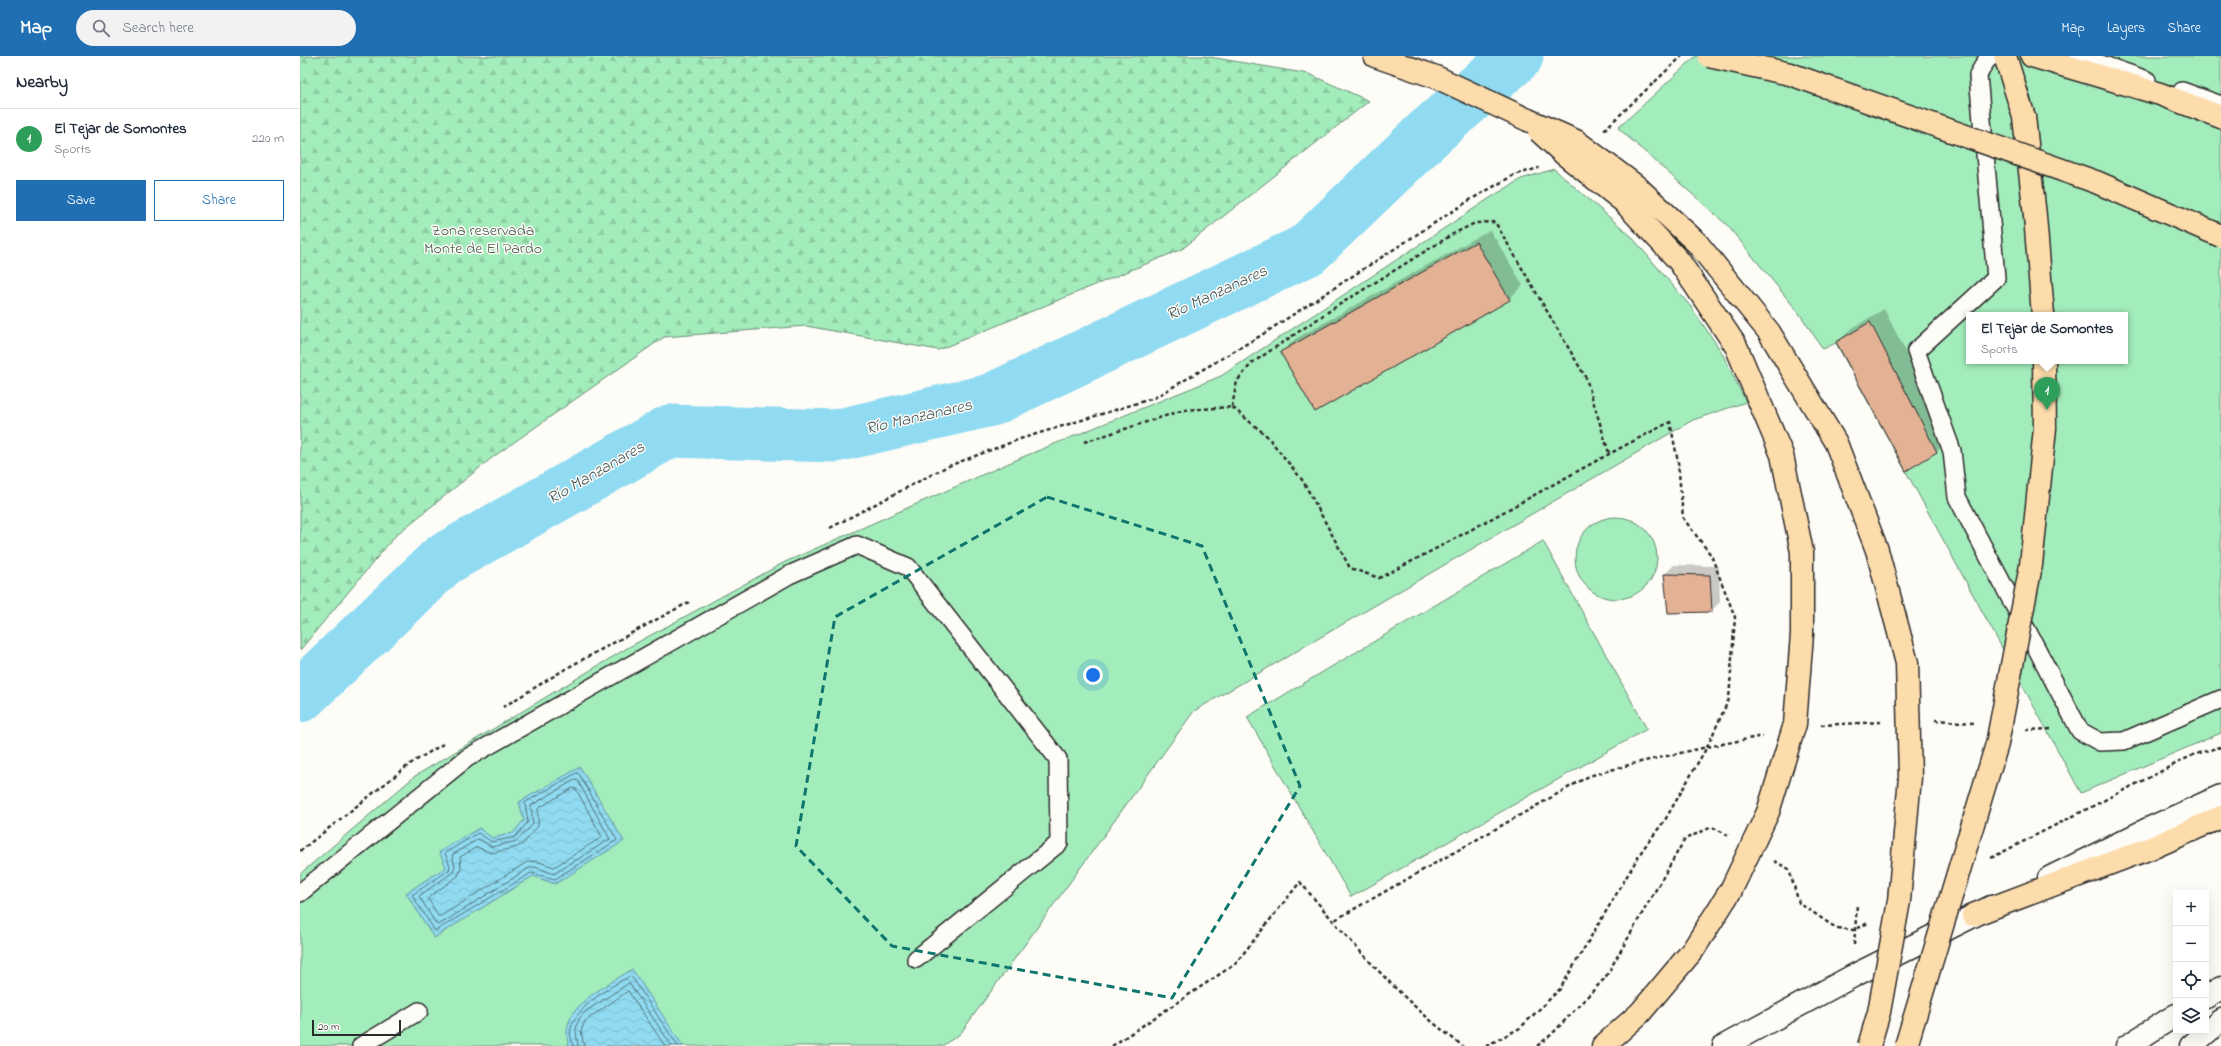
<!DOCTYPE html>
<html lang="en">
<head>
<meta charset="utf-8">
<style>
  :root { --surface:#fff; --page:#f2f2f3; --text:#1f2937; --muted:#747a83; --line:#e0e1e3; --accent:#1f6fb2 }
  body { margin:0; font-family:"Indie Flower",sans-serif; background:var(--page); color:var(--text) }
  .controls { position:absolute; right:12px; bottom:12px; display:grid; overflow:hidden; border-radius:0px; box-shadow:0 4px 16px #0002 }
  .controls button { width:36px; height:36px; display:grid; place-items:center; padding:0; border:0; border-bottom:1px solid var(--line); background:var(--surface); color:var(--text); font:20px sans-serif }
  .scale { position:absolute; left:12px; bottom:10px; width:89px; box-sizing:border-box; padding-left:4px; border:2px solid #2b2b2b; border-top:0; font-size:11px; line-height:14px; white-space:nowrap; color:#2b2b2b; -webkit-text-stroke:3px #fdfcf7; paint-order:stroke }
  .you { position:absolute; left:793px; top:619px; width:14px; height:14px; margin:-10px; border:3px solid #fff; border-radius:50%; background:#1a73e8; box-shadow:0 0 0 6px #1a73e833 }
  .badge { display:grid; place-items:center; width:26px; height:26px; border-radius:50%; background:var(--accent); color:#fff; font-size:13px; font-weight:700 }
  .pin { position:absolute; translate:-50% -33px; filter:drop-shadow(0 1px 2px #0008) }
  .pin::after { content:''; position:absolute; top:21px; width:14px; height:12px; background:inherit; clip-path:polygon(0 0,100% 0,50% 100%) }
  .popup { position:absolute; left:1666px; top:256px; width:162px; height:52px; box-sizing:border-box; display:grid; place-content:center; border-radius:0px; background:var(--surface); filter:drop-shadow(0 1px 3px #0005); font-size:13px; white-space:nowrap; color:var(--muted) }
  .popup b { font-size:15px; color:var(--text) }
  .popup::after { content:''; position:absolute; left:50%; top:100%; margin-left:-8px; border:8px solid transparent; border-top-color:var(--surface) }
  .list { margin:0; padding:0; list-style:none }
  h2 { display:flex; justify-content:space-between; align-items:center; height:52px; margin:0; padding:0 16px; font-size:17px }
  h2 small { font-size:13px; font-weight:400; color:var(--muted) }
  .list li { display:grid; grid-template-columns:26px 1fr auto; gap:12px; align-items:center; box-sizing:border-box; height:60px; padding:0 16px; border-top:1px solid var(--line) }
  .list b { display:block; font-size:15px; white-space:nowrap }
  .list p { margin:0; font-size:13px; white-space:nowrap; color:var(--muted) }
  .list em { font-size:13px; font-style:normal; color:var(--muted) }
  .actions { display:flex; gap:8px; padding:12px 16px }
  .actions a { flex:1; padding:9px 0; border:1px solid var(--accent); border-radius:0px; text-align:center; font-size:14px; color:var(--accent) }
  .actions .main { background:var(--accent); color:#fff }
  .icon { flex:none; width:22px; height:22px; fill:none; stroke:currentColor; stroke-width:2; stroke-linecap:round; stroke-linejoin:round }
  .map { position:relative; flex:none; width:1921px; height:990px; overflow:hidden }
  header { display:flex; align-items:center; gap:24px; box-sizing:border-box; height:56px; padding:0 20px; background:var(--accent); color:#fff }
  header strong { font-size:19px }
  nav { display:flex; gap:22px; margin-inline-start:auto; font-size:14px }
  .search { width:280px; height:36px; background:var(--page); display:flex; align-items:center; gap:10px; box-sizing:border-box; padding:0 14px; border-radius:22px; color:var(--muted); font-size:15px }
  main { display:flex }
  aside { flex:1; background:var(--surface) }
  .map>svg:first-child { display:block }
</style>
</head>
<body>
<header>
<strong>Map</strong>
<div class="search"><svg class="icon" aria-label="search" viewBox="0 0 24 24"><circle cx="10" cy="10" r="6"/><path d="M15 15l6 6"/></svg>Search here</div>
<nav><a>Map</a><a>Layers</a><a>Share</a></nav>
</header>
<main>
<aside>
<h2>Nearby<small></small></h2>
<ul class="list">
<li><span class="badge" style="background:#2e9e5b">1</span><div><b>El Tejar de Somontes</b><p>Sports</p></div><em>220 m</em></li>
</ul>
<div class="actions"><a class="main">Save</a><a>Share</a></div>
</aside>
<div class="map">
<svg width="1921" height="990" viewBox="0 0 1921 990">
  <defs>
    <pattern id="forest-firs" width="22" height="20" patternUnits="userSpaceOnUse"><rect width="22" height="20" fill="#a3ecbb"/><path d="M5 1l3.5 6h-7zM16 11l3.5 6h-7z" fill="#8ccba1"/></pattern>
    <pattern id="water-waves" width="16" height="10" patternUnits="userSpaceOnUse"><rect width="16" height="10" fill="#90dbf1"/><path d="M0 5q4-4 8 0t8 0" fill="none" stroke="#7cbccf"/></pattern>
  </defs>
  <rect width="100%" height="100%" fill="#fdfcf7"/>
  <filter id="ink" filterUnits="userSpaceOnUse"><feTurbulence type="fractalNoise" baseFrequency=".025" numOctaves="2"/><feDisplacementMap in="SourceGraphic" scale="8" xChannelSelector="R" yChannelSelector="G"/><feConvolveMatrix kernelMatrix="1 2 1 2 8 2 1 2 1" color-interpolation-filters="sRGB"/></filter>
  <g filter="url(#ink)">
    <path fill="#a3ecbb" stroke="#678c73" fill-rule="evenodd" d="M1396,0H1921V677L1781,737L1536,287L1523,293L1499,257L1427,169L1318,72ZM1669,259H1825V305H1669Z
      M1254,113L1331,180L1391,251L1421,295L1446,346L1393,364L894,655L660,978L642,990H0V818L115,720L329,591L485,506L725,400L921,320L1193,140L1221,123Z
      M1275 502a41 41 0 1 1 82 0a41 41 0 1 1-82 0Z
      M1243,485L1347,673L1051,841L947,661Z"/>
    <path fill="url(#forest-firs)" stroke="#678c73" d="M0,0H904L1009,18L1069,45L882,193L638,294L506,270L364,281L193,401L96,479L0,594Z"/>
    <path fill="url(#water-waves)" stroke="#6895a2" d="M280,711L324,785L255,828L233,820L134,882L106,837L146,811L139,796L179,772L192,782L213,777L224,764L219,746Z
      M332,913L383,990H269C256,951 306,931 332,913Z"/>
    <path fill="#0003" d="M1190,174L1223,229L1209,243L1016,355L981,297L995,283Z
      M1584,253L1650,382L1636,396L1537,287L1551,273Z
      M1374,509L1419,510L1420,546L1411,555L1365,518Z"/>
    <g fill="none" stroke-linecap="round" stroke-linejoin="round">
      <path stroke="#53717a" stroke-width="1" d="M277,717L279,718L317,784L255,823L231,817L135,875L112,839L149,814L150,810L145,797L178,777L192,786L215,781L228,766L225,747Z
        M275,724L278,725L310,783L254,818L235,811L229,812L139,869L136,868L119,840L153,816L155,810L152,799L178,783L192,791L217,785L233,768L231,750Z
        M273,732L276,733L302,781L254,811L236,805L227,806L141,860H138L128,842L158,820L161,812L160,801L177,791L192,797L217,791L223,788L238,770V753Z
        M273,990C272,984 269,978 271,972C276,951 312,929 331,920L378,990
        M278,990C276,974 273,968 286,955L329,927L372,990
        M284,990L281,975L285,965L328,935L365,990"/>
      <path stroke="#90dbf1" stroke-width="53" d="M0,640L143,504L370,375L535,380L691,344L1007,194L1129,77L1217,0"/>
    </g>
    <path fill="#e3b194" stroke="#2b2b2b" d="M1176,186L1210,244L1015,356L980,296Z
      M1570,266L1637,396L1606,415L1536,286Z
      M1364,518L1410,519L1412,556L1368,557Z"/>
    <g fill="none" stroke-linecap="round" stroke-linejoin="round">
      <g stroke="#2b2b2b" stroke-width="20">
        <path id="service" d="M1692,0L1686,5L1678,19L1696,222L1616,295L1652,395L1657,441L1780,675L1800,686L1824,685L1921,643
          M1778,0L1847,24
          M1882,35L1921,49
          M0,837L167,702L489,519L557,489L608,511L758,703L759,787L616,903
          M61,990L119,955"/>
      </g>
      <g stroke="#2b2b2b" stroke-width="25">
        <path id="tertiary" d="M1749,822L1846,774L1921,740
          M1906,941L1921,932
          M1424,990L1553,920L1691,851
          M1827,990L1876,959"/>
      </g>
      <g stroke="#2b2b2b" stroke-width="25">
        <path id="secondary" d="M1891,990L1921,964"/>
      </g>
      <g stroke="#2b2b2b" stroke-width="25">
        <path id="motorway" d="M1075,0L1136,21L1228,64
          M1705,0L1724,61L1735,160L1743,259
          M1732,0L1860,38L1921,61
          M1673,859L1856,790L1921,761
          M1303,990L1340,957L1393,894L1431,834"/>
      </g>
      <path stroke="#2b2b2b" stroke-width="2.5" stroke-dasharray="4 3" stroke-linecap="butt" d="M1304,74L1382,0
        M932,351L937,325L952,307L1034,252L1153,178L1175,167L1195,166L1286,322L1309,397
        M784,386L884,354L932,351L967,380L1003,425L1050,512L1079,522C1177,473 1272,416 1370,366L1378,406L1383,462L1411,499L1435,561L1429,643L1407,691L1336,707L1289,720L1033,865
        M530,472L646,411L720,383L854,342L960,280L1170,144L1214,119L1239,112
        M203,651L267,612L389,546
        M1635,664L1674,667
        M1521,669L1582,666
        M1726,674L1751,673
        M0,795L110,708L143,688
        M1691,802L1895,698L1921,691
        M1474,805L1489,813L1499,847L1536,872L1554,874L1568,867
        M1554,889L1557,848
        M812,990L935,908L1000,826C1050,885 1100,944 1163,990
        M1186,990L1220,972L1260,933L1343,793L1365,764L1407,691L1463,680
        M1237,990L1251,979L1305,922L1385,783L1412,771L1428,779"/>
      <use href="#service" stroke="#fdfcf7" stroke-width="17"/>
      <use href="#tertiary" stroke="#fdfcf7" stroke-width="22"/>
      <use href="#secondary" stroke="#fdfcf7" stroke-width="22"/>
      <use href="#motorway" stroke="#fddcac" stroke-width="22"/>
      <g stroke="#2b2b2b" stroke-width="25" stroke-linecap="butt">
        <path id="motorway-bridge" d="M1409,0L1490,18L1796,126L1921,180
          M1228,64L1276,85L1336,130L1397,187L1469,276L1536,387L1577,494L1607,607L1610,721L1599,845L1579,956L1569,990
          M1239,75L1264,98L1324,146L1379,205L1436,290L1482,399L1502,496V578L1495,668L1468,756L1431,834
          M1606,990L1697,688L1731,509L1745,372L1744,305"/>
      </g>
      <use href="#motorway-bridge" stroke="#fddcac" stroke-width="22"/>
    </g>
  </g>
  <path fill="none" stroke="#0f766e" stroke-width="3" stroke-dasharray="8 5" stroke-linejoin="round" d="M747,441L902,490L1000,730L872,942L592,890L496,790L535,561Z"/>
  <g text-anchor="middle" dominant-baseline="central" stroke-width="3" stroke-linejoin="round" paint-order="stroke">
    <g font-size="16" fill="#495b4f" stroke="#fdfcf7">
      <text x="183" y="175">Zona reservada<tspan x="183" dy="18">Monte de El Pardo</tspan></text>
    </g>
    <g font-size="17" font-style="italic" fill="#44575c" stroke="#fdfcf7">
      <text transform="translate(917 237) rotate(-25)">Río Manzanares</text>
      <text transform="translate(619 361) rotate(-13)">Río Manzanares</text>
      <text transform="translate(296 417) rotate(-30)">Río Manzanares</text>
    </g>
  </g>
</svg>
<div class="controls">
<button>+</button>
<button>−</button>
<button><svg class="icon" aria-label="locate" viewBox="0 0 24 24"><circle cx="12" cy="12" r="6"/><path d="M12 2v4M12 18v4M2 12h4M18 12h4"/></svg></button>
<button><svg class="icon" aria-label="layers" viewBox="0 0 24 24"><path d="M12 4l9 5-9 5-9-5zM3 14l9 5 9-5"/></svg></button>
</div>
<div class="scale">20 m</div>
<div class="you"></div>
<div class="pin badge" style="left:1747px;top:354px;background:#2e9e5b">1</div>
<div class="popup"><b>El Tejar de Somontes</b>Sports</div>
</div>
</main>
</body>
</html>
